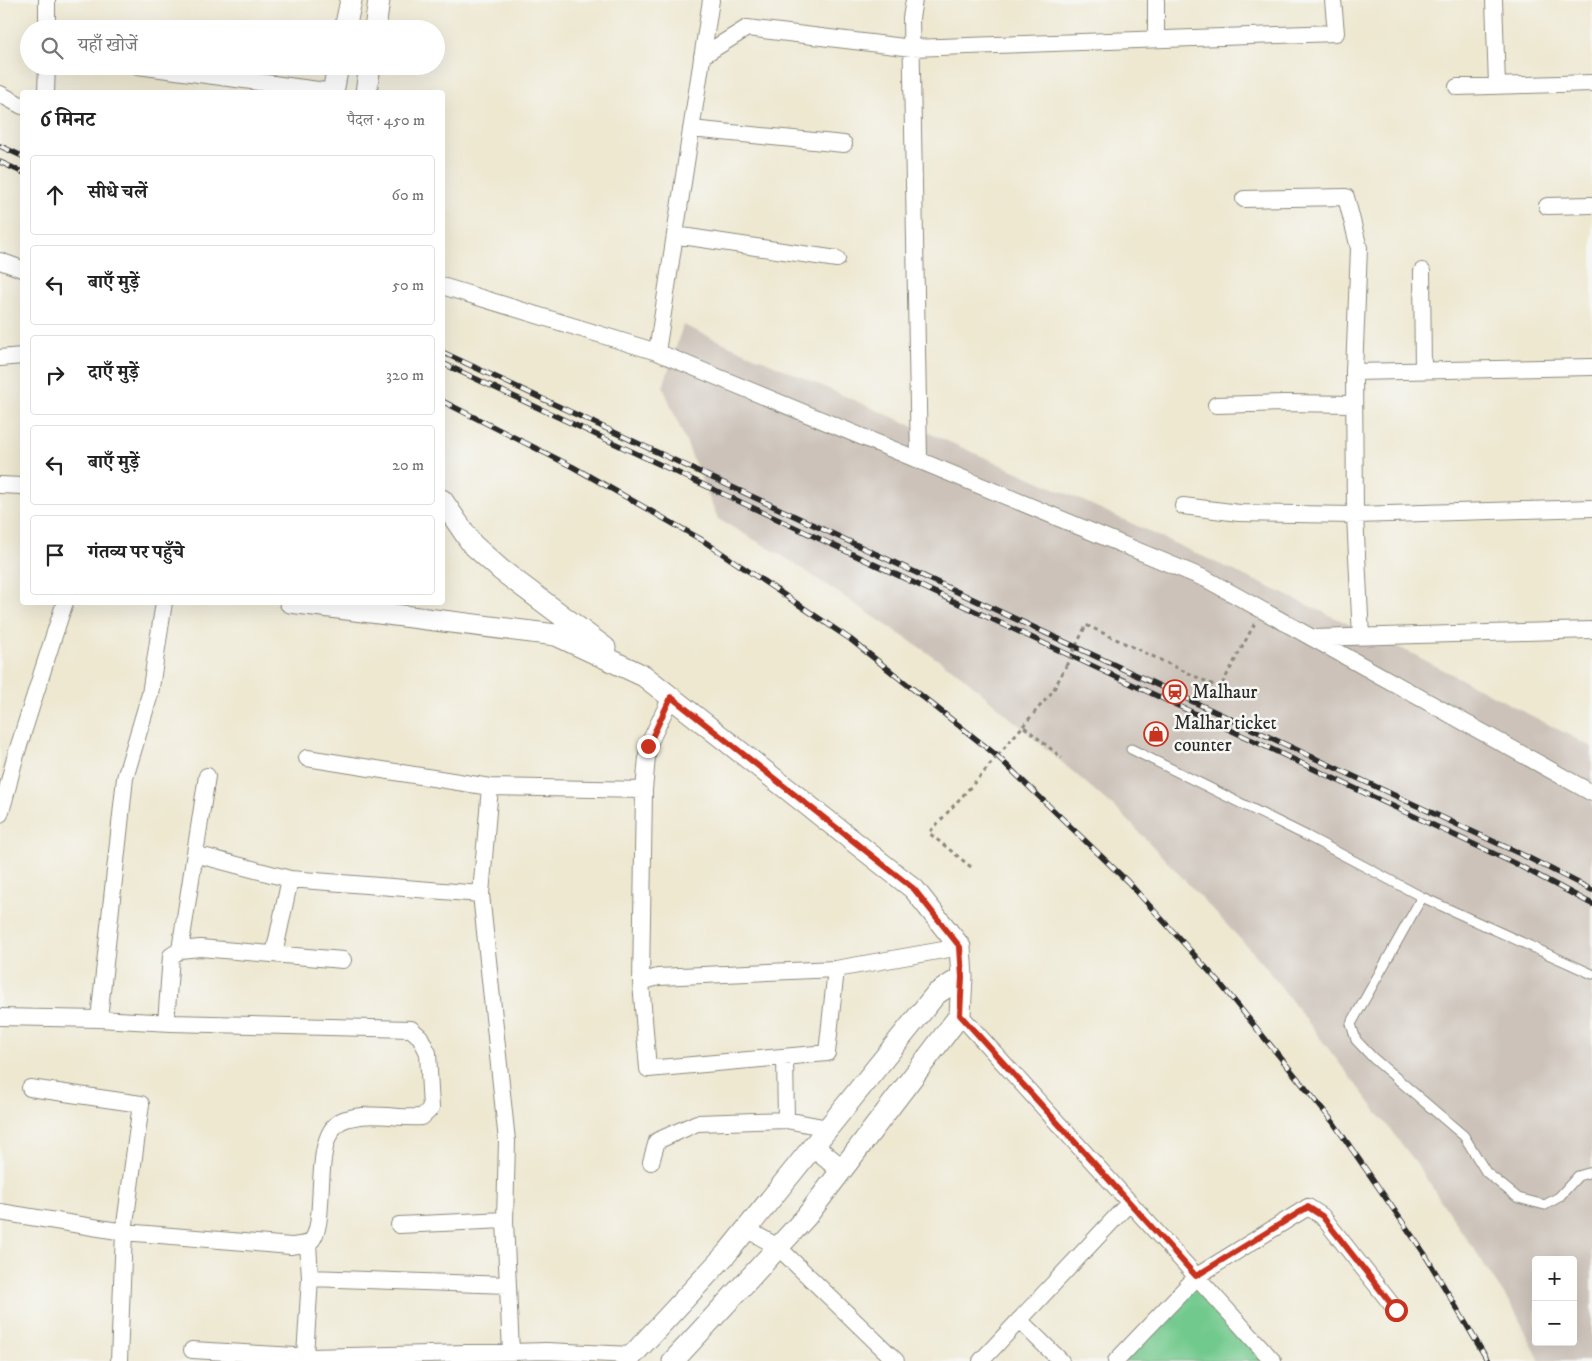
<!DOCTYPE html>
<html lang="hi">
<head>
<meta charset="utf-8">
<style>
  :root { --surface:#fff; --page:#f2f2f2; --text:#222; --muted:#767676; --line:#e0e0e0 }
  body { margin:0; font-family:"IM FELL DW Pica","Noto Serif Devanagari",serif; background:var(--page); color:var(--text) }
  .controls { position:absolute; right:15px; bottom:15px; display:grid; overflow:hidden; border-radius:5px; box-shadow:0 5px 20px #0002 }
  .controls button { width:45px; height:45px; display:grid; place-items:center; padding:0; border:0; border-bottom:1px solid var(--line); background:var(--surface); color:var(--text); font:25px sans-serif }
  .stop { position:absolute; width:15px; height:15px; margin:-11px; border:4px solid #c8321e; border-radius:50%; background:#fff }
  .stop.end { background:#c8321e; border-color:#fff; box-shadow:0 1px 5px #0008 }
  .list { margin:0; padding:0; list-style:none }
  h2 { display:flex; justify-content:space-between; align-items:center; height:65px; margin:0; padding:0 20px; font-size:21px }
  h2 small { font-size:16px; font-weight:400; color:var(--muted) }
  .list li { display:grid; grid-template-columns:32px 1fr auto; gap:15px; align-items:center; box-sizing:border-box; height:80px; margin:0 10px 10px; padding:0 10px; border:1px solid var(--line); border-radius:5px }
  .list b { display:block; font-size:19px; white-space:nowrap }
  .list em { font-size:16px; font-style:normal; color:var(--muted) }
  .icon { flex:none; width:28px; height:28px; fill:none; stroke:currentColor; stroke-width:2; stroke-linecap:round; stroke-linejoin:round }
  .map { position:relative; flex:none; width:1592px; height:1361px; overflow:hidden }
  .search { position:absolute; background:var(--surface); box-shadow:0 5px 20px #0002; left:20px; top:20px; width:425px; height:55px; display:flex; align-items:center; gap:12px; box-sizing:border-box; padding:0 18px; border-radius:28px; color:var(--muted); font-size:19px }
  .panel { position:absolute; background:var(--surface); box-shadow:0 5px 20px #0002; left:20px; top:90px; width:425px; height:515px; border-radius:5px }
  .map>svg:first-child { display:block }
</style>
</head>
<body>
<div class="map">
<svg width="1592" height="1361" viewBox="0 0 1592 1361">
  <rect width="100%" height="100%" fill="#f6f6f2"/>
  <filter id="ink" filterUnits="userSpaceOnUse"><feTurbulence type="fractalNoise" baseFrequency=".02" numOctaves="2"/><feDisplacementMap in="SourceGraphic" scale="10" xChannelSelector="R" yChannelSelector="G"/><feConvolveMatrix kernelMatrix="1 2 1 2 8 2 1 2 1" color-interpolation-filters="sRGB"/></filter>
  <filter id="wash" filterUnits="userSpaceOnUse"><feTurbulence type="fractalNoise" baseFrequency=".0096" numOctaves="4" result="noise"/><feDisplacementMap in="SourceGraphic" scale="20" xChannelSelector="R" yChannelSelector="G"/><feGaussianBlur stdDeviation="1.12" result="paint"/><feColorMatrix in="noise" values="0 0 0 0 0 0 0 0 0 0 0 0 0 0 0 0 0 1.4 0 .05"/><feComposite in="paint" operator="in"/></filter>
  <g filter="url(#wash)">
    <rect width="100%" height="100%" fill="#eee8d1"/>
    <path fill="#ccc2b9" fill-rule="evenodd" d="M683,325L1079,499L1411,653L1592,747V1361H1540L1515,1311L1413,1159L1261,961L1124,816L961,675L786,558L718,519L663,387ZM1536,1260H1573V1342H1536Z"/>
    <path fill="#72c98d" stroke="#4e7a5c" d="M1196,1287L1262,1361H1125Z"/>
  </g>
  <g filter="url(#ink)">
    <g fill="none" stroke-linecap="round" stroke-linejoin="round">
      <g stroke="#8c8a7e" stroke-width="11">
        <path id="service" d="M1131,749L1307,836L1422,897L1592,974
          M1422,897L1351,1024L1356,1040L1373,1058L1464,1136L1486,1172L1518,1198L1545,1205L1559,1197L1578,1176L1592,1172"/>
      </g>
      <g stroke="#8c8a7e" stroke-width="18">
        <path id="minor" d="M47,0V29
          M914,0L911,18L919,461
          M1156,0V39
          M1494,0L1497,85
          M702,56L747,28L912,48L1336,33L1333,0
          M138,66L333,92
          M1457,87L1592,83
          M46,92L47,66
          M0,94L22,106
          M691,129L844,144
          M1244,199L1346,197L1359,248L1354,372
          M1547,206L1592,205
          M675,235L837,259
          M0,261L22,269
          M1422,271L1423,370
          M442,286L657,352L1206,579L1592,793
          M657,352L711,0
          M0,358L22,356
          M1216,405L1285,403L1354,404
          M0,485L22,486
          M1183,506L1239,513L1355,515L1354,372L1592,367
          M1361,637L1355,515L1592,508
          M1313,638L1592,630
          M671,697L648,746L644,790L641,982L648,1069L827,1053L836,969
          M307,758L490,787L644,790
          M490,787L481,894L507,1141L505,1221L511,1352
          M0,814C7,794 10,774 16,755C32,704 48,653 65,602
          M195,854L290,879L481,894
          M180,950L207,776
          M274,954L290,879
          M641,982L658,977L836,969L960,947
          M960,1015L1273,1361
          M0,1017L99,1019L171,1023L411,1029L420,1037L428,1053L431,1108L422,1117C398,1119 370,1111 346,1119C307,1130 331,1225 310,1242C305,1245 297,1245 291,1246L124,1232L0,1212
          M99,1019L125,778L150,694L164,602
          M166,1023L171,956L180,950L200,948L343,960
          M785,1057L786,1120
          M30,1088L141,1104L124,1232L119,1361
          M651,1162L657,1141L697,1123L786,1120L828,1128
          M399,1225L505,1220
          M746,1229L778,1247L896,1361
          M308,1243L310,1278L508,1285
          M1019,1320L1061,1361
          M192,1350L312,1357L546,1351L632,1355
          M305,1356L310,1278
          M981,1361L1130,1202
          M1116,1361L1197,1276L1308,1207L1322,1216L1396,1310"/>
      </g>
      <g stroke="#8c8a7e" stroke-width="23">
        <path id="tertiary" d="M345,29L351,0
          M375,29L379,0
          M333,92L338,66
          M366,92L370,66
          M442,500L472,544L501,570L605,648
          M290,602L556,635L644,676L914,889L960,947L962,977L960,1015L806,1217L673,1361
          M813,1146L842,1170
          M627,1361L728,1252L936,994L962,977"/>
      </g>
      <path stroke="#8c8a7e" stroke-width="3" stroke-dasharray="4 4" stroke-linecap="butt" d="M1076,646L1086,625L1220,688L1255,623
        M1023,726L1053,691L1066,666
        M998,755L1023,726L1062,758
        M971,867L929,833L984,772"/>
      <use href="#service" stroke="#fff" stroke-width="9"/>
      <use href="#minor" stroke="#fff" stroke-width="16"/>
      <use href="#tertiary" stroke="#fff" stroke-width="21"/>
      <g stroke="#2b2b2b" stroke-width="5.5">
        <path id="rail" d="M0,146L22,156
          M0,162L22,172
          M442,352L1527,857L1592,890
          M442,363L1269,748L1520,866L1592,904
          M442,401L573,467L702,540L850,639L996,755L1128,882L1218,981L1333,1122L1424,1253L1488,1361"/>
      </g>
      <use href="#rail" stroke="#f6f6f2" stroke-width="4" stroke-dasharray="11" stroke-linecap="butt"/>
      <path stroke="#8c8a7e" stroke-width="3" stroke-dasharray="4 4" stroke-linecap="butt" d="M1066,666L1076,646
        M984,772L998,755"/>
    </g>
  </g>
  <g fill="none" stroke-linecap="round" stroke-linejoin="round" filter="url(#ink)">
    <path stroke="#c8321e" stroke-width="6" d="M648,746L671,697L914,889L960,947L962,977L960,1015L1196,1276L1308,1207L1322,1216L1396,1310"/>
  </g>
  <defs>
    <g id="station-ring" transform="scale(1.25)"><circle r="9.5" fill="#f6f6f2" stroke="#c8321e" stroke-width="1.5"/><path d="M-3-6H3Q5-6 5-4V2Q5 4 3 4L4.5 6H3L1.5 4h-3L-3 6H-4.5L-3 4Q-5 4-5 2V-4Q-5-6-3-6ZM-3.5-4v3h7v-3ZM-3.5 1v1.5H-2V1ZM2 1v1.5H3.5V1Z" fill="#c8321e"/></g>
    <g id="shop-ring" transform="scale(1.25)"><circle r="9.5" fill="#f6f6f2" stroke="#c8321e" stroke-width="1.5"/><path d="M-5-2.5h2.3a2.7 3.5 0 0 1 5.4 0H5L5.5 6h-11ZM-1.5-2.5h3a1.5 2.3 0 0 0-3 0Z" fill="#c8321e"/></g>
  </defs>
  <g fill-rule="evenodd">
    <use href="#station-ring" x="1175" y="692"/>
    <use href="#shop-ring" x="1156" y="734"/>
  </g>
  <g text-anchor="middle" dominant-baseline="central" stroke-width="5" stroke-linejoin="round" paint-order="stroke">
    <g font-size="19" fill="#2b2b2b" stroke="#f6f6f2" text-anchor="start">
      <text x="1192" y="692">Malhaur</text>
      <text x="1174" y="723">Malhar ticket<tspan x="1174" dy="22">counter</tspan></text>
    </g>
  </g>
</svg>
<div class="controls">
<button>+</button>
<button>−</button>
</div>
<div class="stop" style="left:1396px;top:1310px"></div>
<div class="stop end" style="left:648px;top:746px"></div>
<div class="search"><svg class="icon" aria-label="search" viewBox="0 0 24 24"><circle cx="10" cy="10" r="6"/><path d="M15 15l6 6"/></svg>यहाँ खोजें</div>
<section class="panel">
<h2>6 मिनट<small>पैदल · 450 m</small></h2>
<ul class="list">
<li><svg class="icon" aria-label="ahead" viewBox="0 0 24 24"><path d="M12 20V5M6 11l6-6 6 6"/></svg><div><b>सीधे चलें</b></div><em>60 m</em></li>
<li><svg class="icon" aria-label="left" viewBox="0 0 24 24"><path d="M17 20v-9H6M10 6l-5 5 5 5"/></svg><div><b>बाएँ मुड़ें</b></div><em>50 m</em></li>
<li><svg class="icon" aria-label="right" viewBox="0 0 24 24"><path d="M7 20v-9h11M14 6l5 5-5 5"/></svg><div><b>दाएँ मुड़ें</b></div><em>320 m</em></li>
<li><svg class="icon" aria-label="left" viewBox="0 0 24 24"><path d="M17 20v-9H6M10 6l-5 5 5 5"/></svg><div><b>बाएँ मुड़ें</b></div><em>20 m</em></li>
<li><svg class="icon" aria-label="arrive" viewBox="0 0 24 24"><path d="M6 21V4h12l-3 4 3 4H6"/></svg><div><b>गंतव्य पर पहुँचे</b></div></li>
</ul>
</section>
</div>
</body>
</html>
